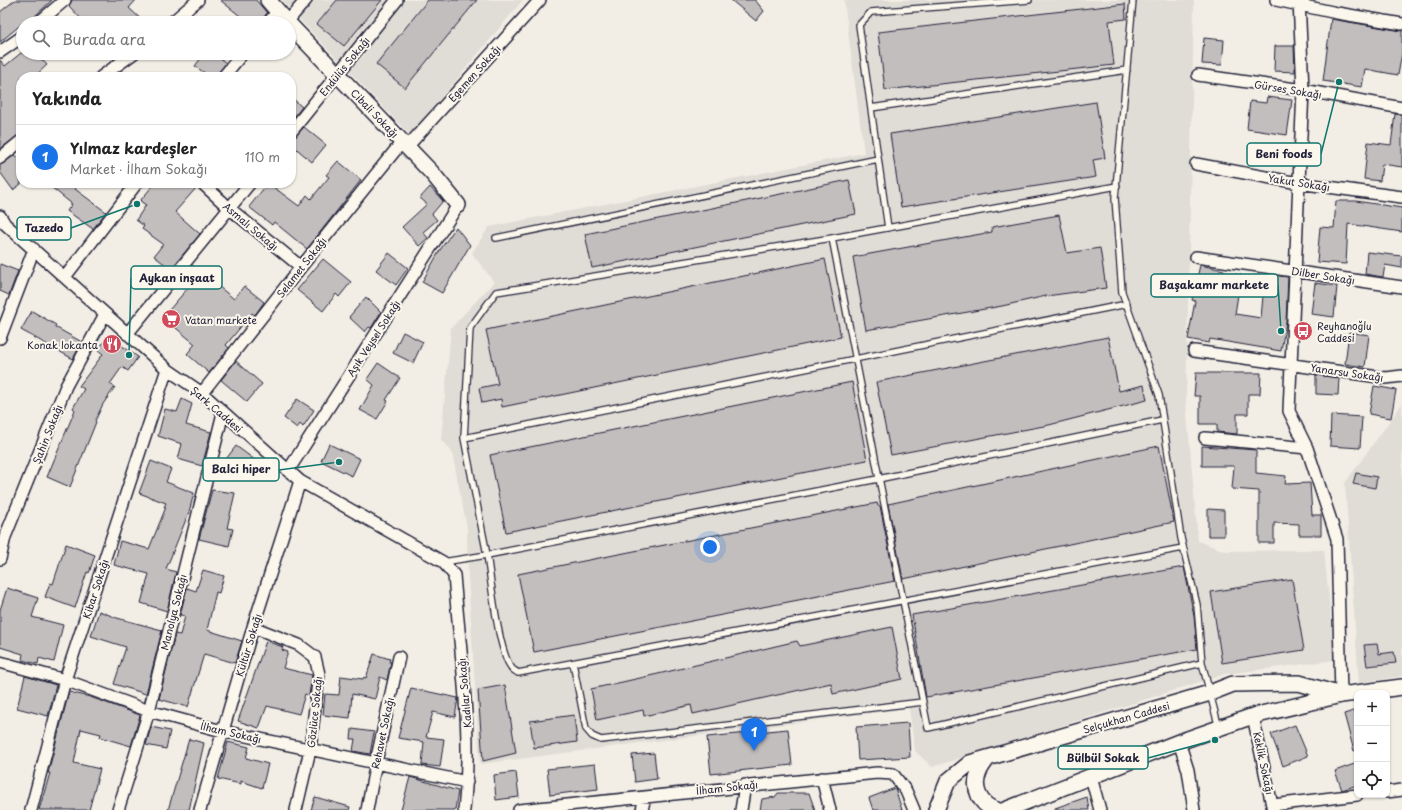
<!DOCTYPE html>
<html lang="tr">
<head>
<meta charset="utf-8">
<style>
  :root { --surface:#fff; --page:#f2f2f2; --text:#222; --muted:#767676; --line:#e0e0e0; --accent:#1a73e8 }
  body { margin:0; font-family:"Playpen Sans",sans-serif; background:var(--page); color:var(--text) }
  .controls { position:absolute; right:12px; bottom:12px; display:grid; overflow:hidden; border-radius:8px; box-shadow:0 1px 3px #0004 }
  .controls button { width:36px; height:36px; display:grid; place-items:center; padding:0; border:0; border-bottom:1px solid var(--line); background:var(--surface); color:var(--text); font:20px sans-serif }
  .you { position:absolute; left:710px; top:547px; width:14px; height:14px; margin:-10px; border:3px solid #fff; border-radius:50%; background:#1a73e8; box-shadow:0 0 0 6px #1a73e833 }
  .badge { display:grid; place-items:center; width:26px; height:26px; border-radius:50%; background:var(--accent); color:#fff; font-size:13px; font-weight:700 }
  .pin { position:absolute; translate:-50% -33px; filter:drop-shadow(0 1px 2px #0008) }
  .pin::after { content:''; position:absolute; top:21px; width:14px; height:12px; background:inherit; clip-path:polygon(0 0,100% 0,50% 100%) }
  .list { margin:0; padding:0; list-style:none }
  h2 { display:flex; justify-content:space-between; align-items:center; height:52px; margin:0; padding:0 16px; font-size:17px }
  h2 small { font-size:13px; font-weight:400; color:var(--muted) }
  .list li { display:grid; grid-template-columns:26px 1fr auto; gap:12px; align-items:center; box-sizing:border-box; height:64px; padding:0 16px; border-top:1px solid var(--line) }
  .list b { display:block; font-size:15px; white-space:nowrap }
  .list p { margin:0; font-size:13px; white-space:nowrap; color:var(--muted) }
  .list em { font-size:13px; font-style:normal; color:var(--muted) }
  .icon { flex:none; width:22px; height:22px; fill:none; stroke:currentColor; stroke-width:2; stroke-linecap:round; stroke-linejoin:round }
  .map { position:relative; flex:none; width:1402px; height:810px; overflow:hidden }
  .search { position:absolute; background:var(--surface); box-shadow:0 1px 3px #0004; left:16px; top:16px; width:280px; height:44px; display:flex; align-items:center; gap:10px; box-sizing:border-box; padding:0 14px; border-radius:22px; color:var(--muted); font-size:15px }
  .panel { position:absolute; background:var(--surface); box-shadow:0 1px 3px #0004; left:16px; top:72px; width:280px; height:116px; border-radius:16px }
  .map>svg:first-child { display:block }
</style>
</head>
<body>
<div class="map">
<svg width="1402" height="810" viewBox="0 0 1402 810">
  <rect width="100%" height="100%" fill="#f2eee5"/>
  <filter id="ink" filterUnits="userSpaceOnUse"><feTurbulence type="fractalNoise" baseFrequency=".025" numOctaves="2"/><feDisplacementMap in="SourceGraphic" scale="8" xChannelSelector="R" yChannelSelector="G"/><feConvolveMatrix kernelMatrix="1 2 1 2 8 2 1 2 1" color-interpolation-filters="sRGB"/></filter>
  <g filter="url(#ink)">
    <path fill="#e0dcd6" d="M281,0H523L410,135Z
      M844,0H1194L1186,402L1198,541L1225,551L1324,550L1335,660L1225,674L932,767L915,751L909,708L480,764L468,576L467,528L452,452L441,440L451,328L494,282L472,253L489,227L864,153Z
      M1402,404V676L1359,683L1345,483Z"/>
    <path fill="#c2bebe" stroke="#22223b" d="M15,0H52L33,18L31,23H23L0,42V12Z
      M72,0H136L129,8L145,23H85L69,6Z
      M220,0H256L267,13L260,23H249Z
      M337,0H382L344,46L317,24Z
      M428,0H477L405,88L376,64Z
      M731,0H755L764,11L756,21Z
      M1125,4L1126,19L1109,21L1114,65L885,90L878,32Z
      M1331,19L1402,31V53L1398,75L1365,69L1362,87L1323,81Z
      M1204,38L1224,40L1222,65L1202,64Z
      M1275,46H1294L1295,72L1274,71Z
      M21,53H36L47,65L34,77H21V134L0,149V60L5,66Z
      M205,53H213L226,63L216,77H210L195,66Z
      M291,97L302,107L291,121Z
      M1267,97L1292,100L1287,135L1247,129L1250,101L1266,103Z
      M1096,102L1105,158L1093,160L1096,177L901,207L890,134Z
      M1395,114L1402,115V167L1382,164L1380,181L1364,179L1368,142L1391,145Z
      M304,127L326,145L312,162L291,144V141Z
      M15,155L21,160V184L13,190L0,172V165Z
      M338,161L361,180L307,249L274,222L272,225L249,207L268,183L299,206L307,195L311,199L329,177L326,175Z
      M849,180L856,214L592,268L585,234Z
      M46,183H79L75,189L106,212L93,229L67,211L72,204Z
      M155,183H195L197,187L175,212L200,234L171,269L154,256L163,244L142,229L144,226L136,220L146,205L140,201Z
      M430,187L443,201L432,214L437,220L423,232L428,238L419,246L402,227L427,204L420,198Z
      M1336,201H1356L1402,208V232L1348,224L1346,264L1317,262L1320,227L1334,228Z
      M1059,215L1067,253L1100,248L1106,288L1046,296L1002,306L866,330L853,257L992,232V227Z
      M456,227L470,245L442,293L422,282L440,250Z
      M1367,252L1402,256V268L1385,265L1383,277L1365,274Z
      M389,253L408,268L396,285L376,270Z
      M323,259L351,282L339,297L336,294L323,311L297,290Z
      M825,259L841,337L502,407L501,399L482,403L479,388L498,384L486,330Z
      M0,264L18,271L9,295L0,291Z
      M192,265L234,299L244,286L264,302L255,315L252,313L226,345L229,348L209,373L187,354L195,344L163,317L188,288L185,285L187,283L181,278Z
      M1200,265L1224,270V272L1241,275L1235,314L1261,318L1265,274L1288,277L1286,322L1281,351L1210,339L1209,343L1188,339L1195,301L1192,300Z
      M1315,283L1337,286L1334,317L1311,314Z
      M366,297L381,312L371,328L369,327L365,332L349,317Z
      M32,311L56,325L55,327L82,342L73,359L21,330Z
      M403,332L423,342L413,363L393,353Z
      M1349,332L1369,335L1365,367L1345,364Z
      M108,336L138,357L128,371L122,367L110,384L115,387L103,404L95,421L96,422L70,487L47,477L75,410L73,408L84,389L79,386L103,354L98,350Z
      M1108,337L1119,391L1144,385L1147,400L1049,425L891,455L876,382Z
      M236,361L262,384L247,402L221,380Z
      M378,363L400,378L386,400L388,401L377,419L360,410L374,385L367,379Z
      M1196,373H1261L1260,394H1248V414H1237V434L1217,432V424H1200V396H1194Z
      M1316,375L1339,378L1338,395L1316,394Z
      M852,382L867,460L506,532L490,455Z
      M1374,386L1396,390L1391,418L1369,414Z
      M182,399L192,404L186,425L211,432L202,466L178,459L182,444L158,436L165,409L177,412Z
      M297,399L314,410L303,427L300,424L297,428L284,418Z
      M1331,415L1362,417L1360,448L1330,446Z
      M329,444L360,459L352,476L321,461Z
      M236,446L255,460L243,477L223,463Z
      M1159,446L1174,522L903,579L888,504Z
      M1202,446L1256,450V473L1286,476L1285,484L1310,483L1312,515H1321V535H1299V524L1274,523V543H1259V491L1232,489L1234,466H1202Z
      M151,461L171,469L166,482L194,493L189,512L166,569L176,572L167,611L141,603L149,574L114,565L120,541L149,549L166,507H164L166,503L139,493Z
      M1356,473L1377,477L1375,488L1353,484Z
      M212,490L235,493L227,528L233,529L229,546L199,539Z
      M877,503L878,506H880L895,581L534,652L518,574Z
      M1208,509L1224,510V536H1208Z
      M66,544L95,555L89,573L87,572L75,608L45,597L50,583L53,584Z
      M1184,567L1194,616L1197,649L926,697L912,615Z
      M203,570L224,576L219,593L216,592L207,630L242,641L235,663L204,654L188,707L159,699L175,634L180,635L185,616L180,615L187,588L196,591Z
      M1292,579L1304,650L1222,663L1211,592Z
      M7,588L38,598L32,617L63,625L54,662L39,658L38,664L22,660L23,654L0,647V610Z
      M99,611L117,618L162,630L146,694L114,684L126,647L91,636Z
      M892,627L902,679L833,694L831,683L693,714L691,705L644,716L643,710L597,720L591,689L658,674L797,641L800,646Z
      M266,641L283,647L282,650L288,652L283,668L312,675L309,695L305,694L299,714L267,706L259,728L238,721Z
      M1377,644L1379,654L1394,652L1396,663L1367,666L1364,645Z
      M374,654L390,659L389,662H391L387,680L380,677L375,699L352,694L350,718L323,715L325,694L339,695L341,676L363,679L364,677L366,678Z
      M25,676L56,685L48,716L17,708Z
      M505,685L516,753L483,761L478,690Z
      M411,688L458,698L455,717L433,712L426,737L444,739L440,767L422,765L424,742L398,738Z
      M69,692L90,697L140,715L131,746L100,737L101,734L81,729L74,763L100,769L89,810H39L50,773H48Z
      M1357,710V750L1354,751L1344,714Z
      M574,715L577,742L534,748L530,721Z
      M908,723L910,757L858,760L856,727Z
      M1295,725L1308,756L1283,766L1271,734Z
      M151,727L170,731L166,749L146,745Z
      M352,729L374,732L370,754L353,751L355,739H351Z
      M788,729L792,765L711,774L707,737Z
      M189,739L204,743L189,810H168Z
      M228,742L249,747L246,758L268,764L262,788L241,781V784L218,779Z
      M654,753L657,779L635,782L632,755Z
      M1357,763V785L1342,790L1335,771Z
      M595,764L598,789L550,795L547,769Z
      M516,772L519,797L496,800L494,775Z
      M410,777L458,791L455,810H401Z
      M895,788L902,810H873L869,798Z
      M778,793H809L815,810H760L762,799L775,797Z
      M315,797L350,807L349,810H311Z
      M1087,797L1089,810H1055V808Z"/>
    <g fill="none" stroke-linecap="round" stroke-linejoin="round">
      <g stroke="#22223b" stroke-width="8">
        <path id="lane" d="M1133,0L1115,198L1122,292L1159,395L1181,538L1197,605L1202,663L1219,728
          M871,108L1127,70
          M888,228L859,25L871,12L1029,0
          M496,238L878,159
          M832,238L928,728L1202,663
          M1162,420L878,479L487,555C491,579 498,651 511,667C512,670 516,671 518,673L1183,548
          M464,438L1127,304
          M443,562L487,555L464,438L470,328L496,292L832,238L1117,186
          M573,663L586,729L592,736L601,740L923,702"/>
      </g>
      <g stroke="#22223b" stroke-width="14">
        <path id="street" d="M1276,0L1337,13L1402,24
          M1299,0L1303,90L1289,411L1307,448L1337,539L1341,695
          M287,22L306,0
          M38,23L65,0
          M171,23L198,0
          M268,23L278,11
          M0,52L23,36
          M1198,75L1303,90L1402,108
          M101,77L134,53
          M223,77L243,53
          M291,132L397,0
          M407,147L540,0
          M0,158L21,141
          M1196,164L1298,183L1402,197
          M202,183L229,208L301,267
          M0,216L5,224L167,369L202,393L300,481L443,562L454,575C460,653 473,732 464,810
          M1196,257L1402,287
          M65,277L137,183
          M127,334L250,183
          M0,338L34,249
          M1194,351L1386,378L1402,376
          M202,393L301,267L402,142
          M1205,438L1307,448
          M288,471L458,205
          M0,559L5,537L66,386L105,314
          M253,627L299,645L315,657L319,674L310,750L296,810
          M0,662L65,680L149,711L222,731L467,782
          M1253,716L1273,810
          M1179,742L1188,770L1194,810
          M1091,777L1100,810
          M822,778L830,810
          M1387,792L1402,790
          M1273,805L1357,795
          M31,810L65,680L167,369
          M118,810L149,711L223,413
          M200,810L253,627L300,481
          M367,810L376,762L399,657
          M519,810L877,773L893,774L906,791L914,810
          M642,810L645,797
          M741,810L745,785"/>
      </g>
      <g stroke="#22223b" stroke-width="18">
        <path id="secondary" d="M268,0L288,23
          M289,24L432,173L458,205
          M988,758C985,762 981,767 979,772C972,788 980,806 997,810
          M936,810L948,781L970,763L1210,693L1233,684L1299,683L1341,695
          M1005,810L1179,742L1253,716L1341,695L1402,687"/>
      </g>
      <use href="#lane" stroke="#fbf7ec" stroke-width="5.5"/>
      <use href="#street" stroke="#fbf7ec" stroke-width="11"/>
      <use href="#secondary" stroke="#fbf7ec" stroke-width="15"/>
    </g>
  </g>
  <defs>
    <g id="supermarket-disc" transform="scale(1)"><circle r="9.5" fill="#d1495b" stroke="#fbf7ec"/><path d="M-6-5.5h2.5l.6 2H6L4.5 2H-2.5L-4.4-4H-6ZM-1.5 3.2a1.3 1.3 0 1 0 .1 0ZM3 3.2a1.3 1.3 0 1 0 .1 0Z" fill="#fff"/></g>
    <g id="bus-disc" transform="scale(1)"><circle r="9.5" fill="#d1495b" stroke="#fbf7ec"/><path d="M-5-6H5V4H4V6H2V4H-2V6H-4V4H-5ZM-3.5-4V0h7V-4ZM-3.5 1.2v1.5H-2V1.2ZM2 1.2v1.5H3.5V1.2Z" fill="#fff"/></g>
    <g id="restaurant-disc" transform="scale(1)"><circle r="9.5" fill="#d1495b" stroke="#fbf7ec"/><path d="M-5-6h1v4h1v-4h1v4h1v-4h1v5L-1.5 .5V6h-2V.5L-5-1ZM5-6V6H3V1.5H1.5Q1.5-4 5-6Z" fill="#fff"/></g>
  </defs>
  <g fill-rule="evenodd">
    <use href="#supermarket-disc" x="171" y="319"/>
    <use href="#bus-disc" x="1303" y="331"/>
    <use href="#restaurant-disc" x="112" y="344"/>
  </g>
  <g text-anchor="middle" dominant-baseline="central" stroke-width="4" stroke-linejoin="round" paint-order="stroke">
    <g font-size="10" fill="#22223b" stroke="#fbf7ec">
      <text transform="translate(344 66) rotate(-51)">Endülüs Sokağı</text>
      <text transform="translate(474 73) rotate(-48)">Egemen Sokağı</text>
      <text transform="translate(1288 89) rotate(9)">Gürses Sokağı</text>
      <text transform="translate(375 113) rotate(46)">Cibali Sokağı</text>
      <text transform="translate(1299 182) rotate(9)">Yakut Sokağı</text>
      <text transform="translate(251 226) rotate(40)">Asmalı Sokağı</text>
      <text transform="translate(301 267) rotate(-52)">Selamet Sokağı</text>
      <text transform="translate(1323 275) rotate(9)">Dilber Sokağı</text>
      <text transform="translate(373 338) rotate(-57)">Aşık Veysel Sokağı</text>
      <text transform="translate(1347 372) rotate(8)">Yanarsu Sokağı</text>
      <text transform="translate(217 409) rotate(41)">Şark Caddesi</text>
      <text transform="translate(47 434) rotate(-68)">Şahin Sokağı</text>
      <text transform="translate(95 589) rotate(-72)">Kibar Sokağı</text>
      <text transform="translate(173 612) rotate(-76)">Manolya Sokağı</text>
      <text transform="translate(248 645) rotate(-73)">Kültür Sokağı</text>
      <text transform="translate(464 693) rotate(-95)">Kadılar Sokağı</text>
      <text transform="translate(314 712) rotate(-84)">Gözlüce Sokağı</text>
      <text transform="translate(1126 717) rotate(-16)">Selçukhan Caddesi</text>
      <text transform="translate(231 732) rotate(13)">İlham Sokağı</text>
      <text transform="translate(382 733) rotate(-78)">Rehavet Sokağı</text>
      <text transform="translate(1264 763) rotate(78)">Keklik Sokağı</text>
      <text transform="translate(727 787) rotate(-6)">İlham Sokağı</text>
    </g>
    <g font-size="10" fill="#22223b" stroke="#fbf7ec" text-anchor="start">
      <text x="185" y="319">Vatan markete</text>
      <text x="1317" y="325">Reyhanoğlu<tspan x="1317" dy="12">Caddesi</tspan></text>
      <text x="98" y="344" text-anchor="end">Konak lokanta</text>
    </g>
  </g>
  <path fill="none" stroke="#0f766e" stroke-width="1.5" d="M1339 82L1321 154M137 204L71 228M129 355L131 278M1281 331L1278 285M339 462L279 470M1215 740L1148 758"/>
  <g fill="#0f766e" stroke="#fbf7ec" stroke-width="1.5">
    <circle cx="1339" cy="82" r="4"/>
    <circle cx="137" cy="204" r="4"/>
    <circle cx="129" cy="355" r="4"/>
    <circle cx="1281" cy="331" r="4"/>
    <circle cx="339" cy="462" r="4"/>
    <circle cx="1215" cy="740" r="4"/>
  </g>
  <g fill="#fbf7ec" stroke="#0f766e" stroke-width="1.5">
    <rect x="1247" y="143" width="74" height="23" rx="4"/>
    <rect x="17" y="217" width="54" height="23" rx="4"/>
    <rect x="131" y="266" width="91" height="23" rx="4"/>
    <rect x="1151" y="274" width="127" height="23" rx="4"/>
    <rect x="203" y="458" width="76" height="23" rx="4"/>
    <rect x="1058" y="746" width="90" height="23" rx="4"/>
  </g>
  <g font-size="11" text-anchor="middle" font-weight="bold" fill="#22223b">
    <text x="1284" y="158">Beni foods</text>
    <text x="44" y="232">Tazedo</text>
    <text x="177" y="282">Aykan inşaat</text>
    <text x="1214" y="289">Başakamr markete</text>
    <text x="241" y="473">Balci hiper</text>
    <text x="1103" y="762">Bülbül Sokak</text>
  </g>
</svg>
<div class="controls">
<button>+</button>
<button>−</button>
<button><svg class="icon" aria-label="locate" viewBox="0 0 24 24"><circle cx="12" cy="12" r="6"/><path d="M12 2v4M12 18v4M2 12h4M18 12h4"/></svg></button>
</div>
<div class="you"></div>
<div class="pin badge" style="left:754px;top:751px">1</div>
<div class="search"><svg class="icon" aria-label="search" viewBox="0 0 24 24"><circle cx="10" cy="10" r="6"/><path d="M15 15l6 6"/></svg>Burada ara</div>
<section class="panel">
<h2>Yakında<small></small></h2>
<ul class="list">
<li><span class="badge">1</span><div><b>Yılmaz kardeşler</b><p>Market · İlham Sokağı</p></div><em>110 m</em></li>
</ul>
</section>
</div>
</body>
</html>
